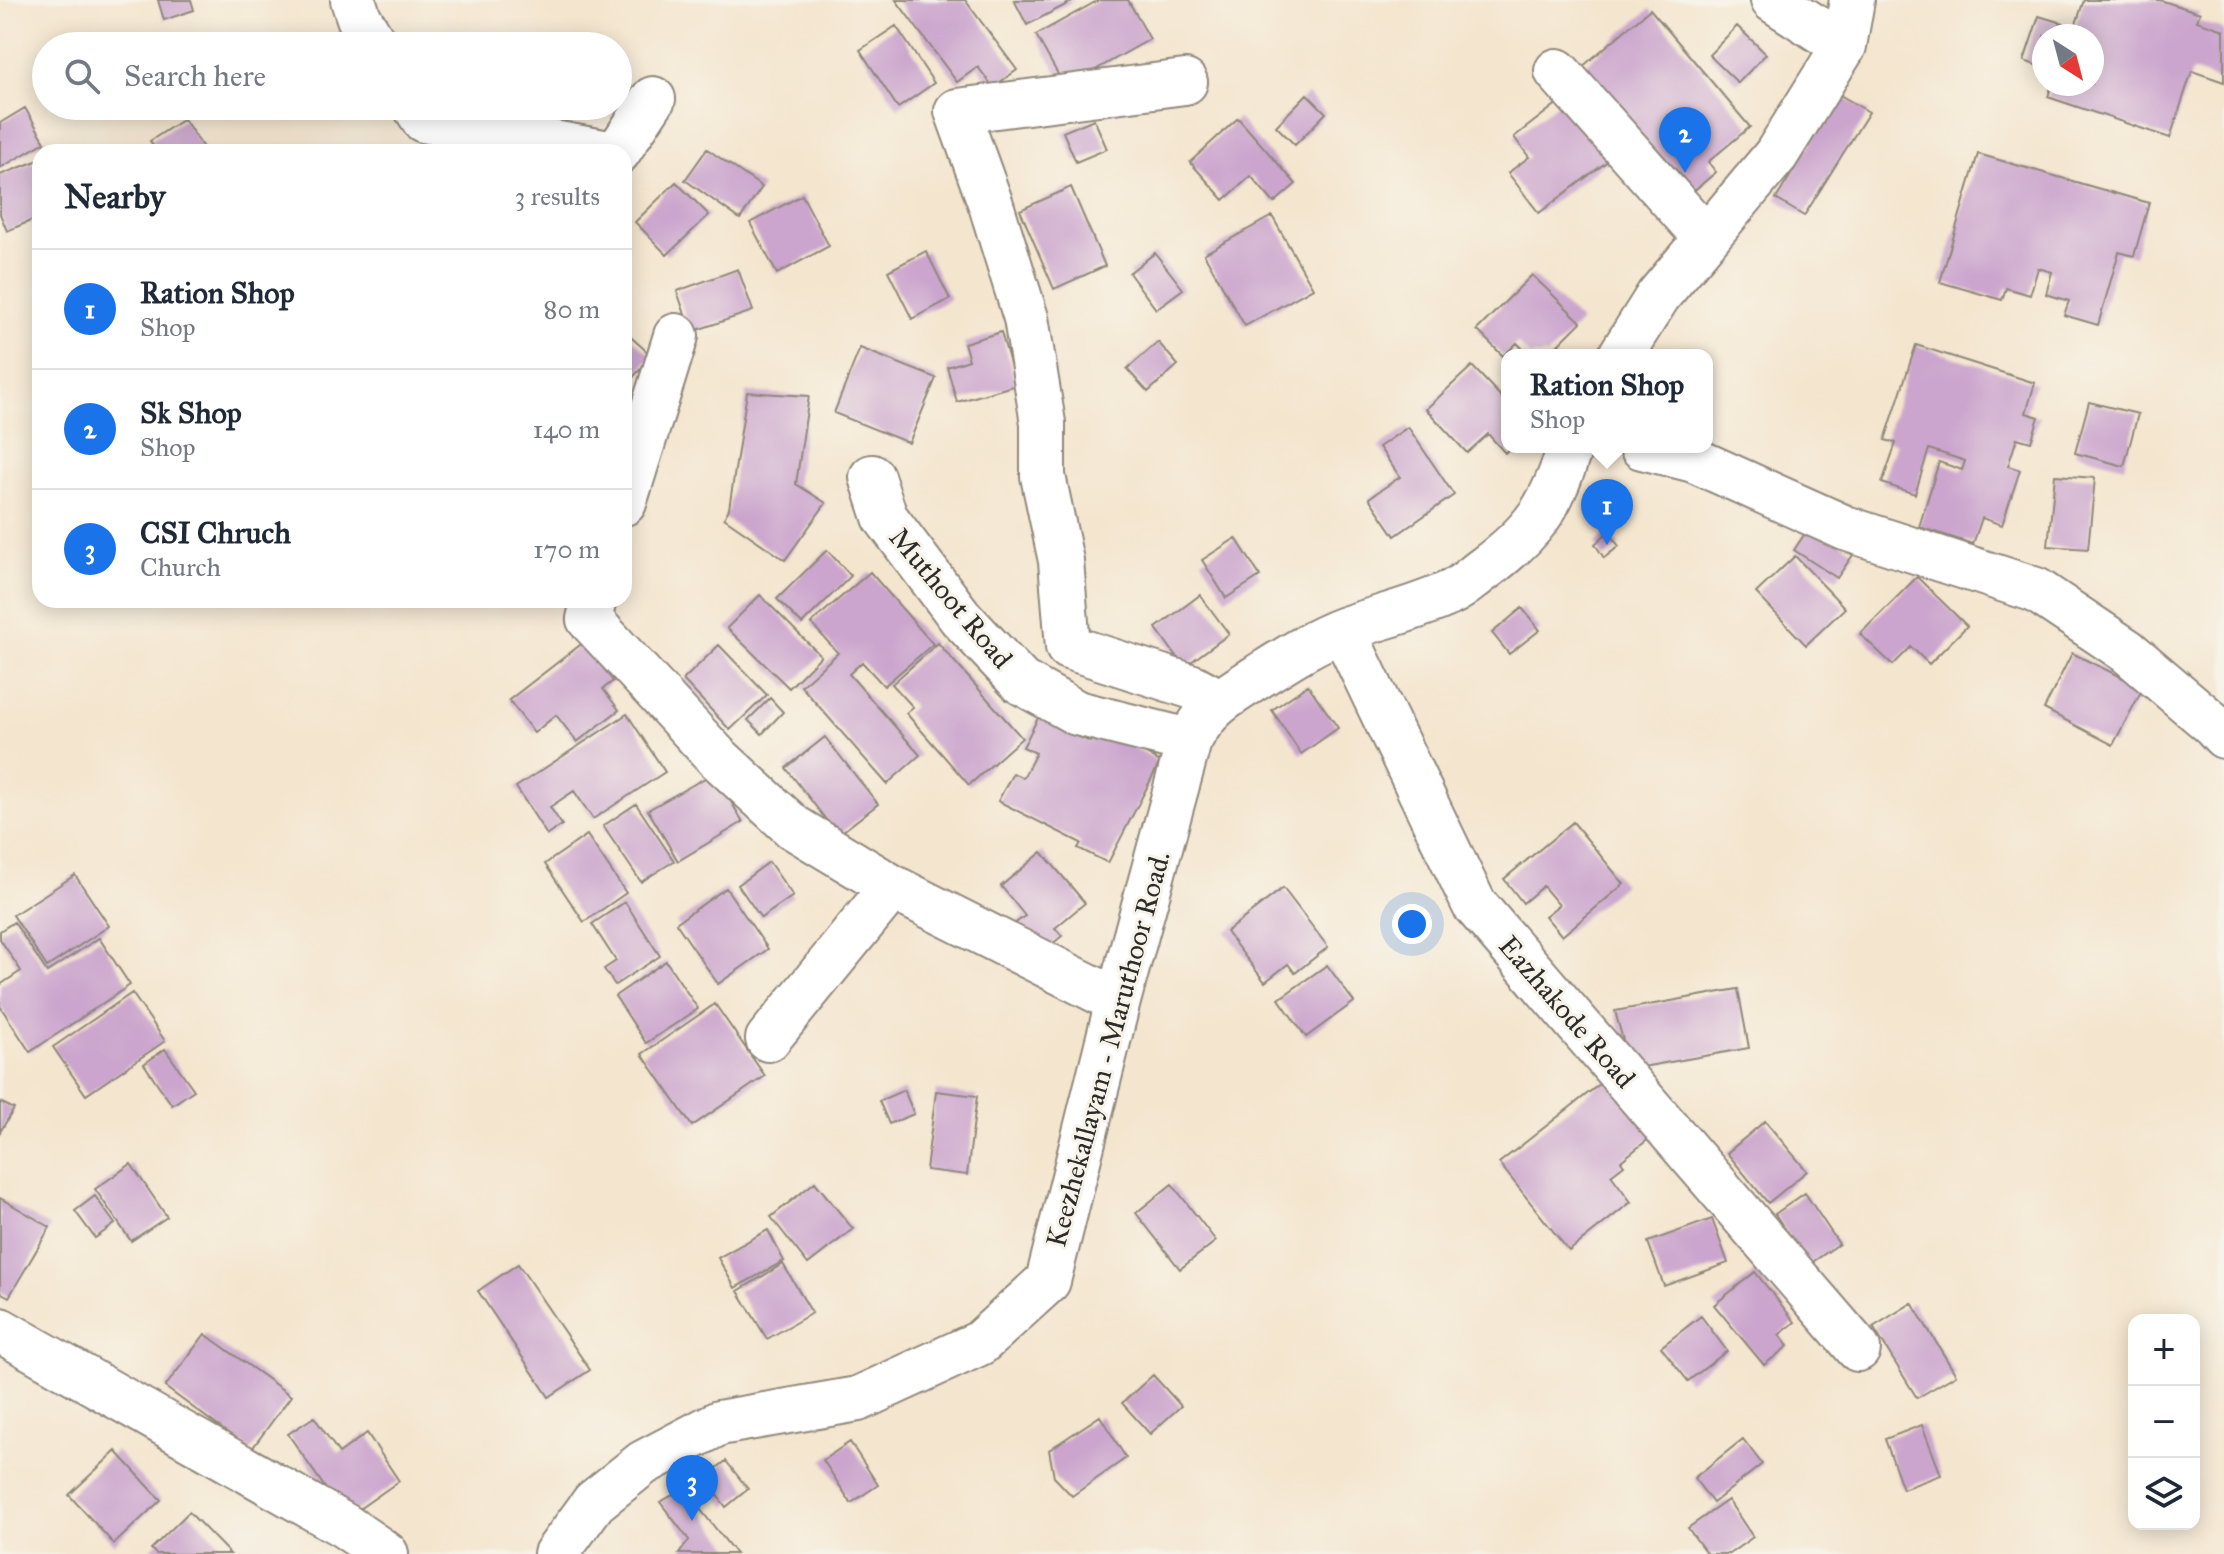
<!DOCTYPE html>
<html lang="en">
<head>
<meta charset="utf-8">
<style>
  :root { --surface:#fff; --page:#f2f2f3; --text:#1f2937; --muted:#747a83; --line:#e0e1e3; --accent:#1a73e8 }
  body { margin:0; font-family:"IM FELL Great Primer",serif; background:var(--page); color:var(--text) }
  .controls { position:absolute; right:24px; bottom:24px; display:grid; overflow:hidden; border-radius:16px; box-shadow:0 4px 20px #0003 }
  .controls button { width:72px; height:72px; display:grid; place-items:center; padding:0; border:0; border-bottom:2px solid var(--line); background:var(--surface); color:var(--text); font:40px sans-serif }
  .compass { position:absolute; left:2032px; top:24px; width:72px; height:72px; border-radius:50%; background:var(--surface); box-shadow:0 4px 20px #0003; rotate:144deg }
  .you { position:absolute; left:1412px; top:924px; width:28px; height:28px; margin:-20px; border:6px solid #fff; border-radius:50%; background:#1a73e8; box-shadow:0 0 0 12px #1a73e833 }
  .badge { display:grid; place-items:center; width:52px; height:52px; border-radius:50%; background:var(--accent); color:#fff; font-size:26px; font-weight:700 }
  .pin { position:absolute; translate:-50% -66px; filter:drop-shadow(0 2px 4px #0008) }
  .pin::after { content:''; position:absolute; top:42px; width:28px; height:24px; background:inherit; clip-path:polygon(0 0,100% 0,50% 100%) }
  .popup { position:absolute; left:1501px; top:349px; width:212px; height:104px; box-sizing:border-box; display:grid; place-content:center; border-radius:16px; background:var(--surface); filter:drop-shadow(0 2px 6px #0005); font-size:26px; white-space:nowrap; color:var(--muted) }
  .popup b { font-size:30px; color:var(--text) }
  .popup::after { content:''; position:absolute; left:50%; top:100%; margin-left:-16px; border:16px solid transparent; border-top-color:var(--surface) }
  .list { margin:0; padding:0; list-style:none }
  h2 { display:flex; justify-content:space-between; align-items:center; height:104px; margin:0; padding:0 32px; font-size:34px }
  h2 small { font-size:26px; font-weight:400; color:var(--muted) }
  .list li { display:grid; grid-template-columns:52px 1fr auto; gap:24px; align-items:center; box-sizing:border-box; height:120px; padding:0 32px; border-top:2px solid var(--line) }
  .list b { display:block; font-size:30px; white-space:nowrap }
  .list p { margin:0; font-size:26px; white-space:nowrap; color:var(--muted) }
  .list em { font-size:26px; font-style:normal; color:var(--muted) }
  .icon { flex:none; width:44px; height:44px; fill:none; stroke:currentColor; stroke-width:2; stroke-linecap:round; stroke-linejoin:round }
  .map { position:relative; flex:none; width:2224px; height:1554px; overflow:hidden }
  .search { position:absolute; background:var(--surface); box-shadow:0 4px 20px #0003; left:32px; top:32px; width:600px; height:88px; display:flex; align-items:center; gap:20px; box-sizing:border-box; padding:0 28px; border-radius:44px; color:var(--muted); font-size:30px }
  .panel { position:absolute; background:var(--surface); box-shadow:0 4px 20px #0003; left:32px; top:144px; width:600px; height:464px; border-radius:24px }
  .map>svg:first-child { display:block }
</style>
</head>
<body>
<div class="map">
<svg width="2224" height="1554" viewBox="0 0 2224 1554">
  <rect width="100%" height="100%" fill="#f7f3e8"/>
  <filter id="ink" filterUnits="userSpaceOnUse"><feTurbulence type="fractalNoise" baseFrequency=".0125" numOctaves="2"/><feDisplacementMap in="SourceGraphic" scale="16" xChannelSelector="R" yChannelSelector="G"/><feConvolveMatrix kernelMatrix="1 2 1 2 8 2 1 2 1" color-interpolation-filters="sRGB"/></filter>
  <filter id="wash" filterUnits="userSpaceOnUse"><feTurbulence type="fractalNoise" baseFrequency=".006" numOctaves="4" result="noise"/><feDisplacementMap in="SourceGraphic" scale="32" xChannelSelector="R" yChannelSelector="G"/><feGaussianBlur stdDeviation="1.8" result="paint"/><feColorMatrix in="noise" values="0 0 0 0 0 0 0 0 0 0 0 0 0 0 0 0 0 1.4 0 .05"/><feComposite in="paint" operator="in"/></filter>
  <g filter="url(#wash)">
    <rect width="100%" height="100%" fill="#f4e5ce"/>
    <g id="blocks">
      <path fill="#cba5cd" d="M158,0H191L194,10L164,20Z
        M896,0H965L1017,70L993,87L978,67L957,82Z
        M1014,0H1075L1027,25Z
        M1099,0H1128L1150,39L1065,87L1036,35Z
        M2084,0H2160L2200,13L2197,21L2224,30V82L2192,71L2170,138L2048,97L2052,84H2092V36H2044V68L2024,61L2039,16L2075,27Z
        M1650,9L1750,127L1708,162L1716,172L1682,201L1575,73Z
        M896,26L934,83L898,108L860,50Z
        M1737,26L1766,54L1738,83L1709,55Z
        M341,31L351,46H319Z
        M1307,94L1326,113L1295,145L1276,126Z
        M1840,95L1869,112L1804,216L1776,199Z
        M1563,99L1609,160L1539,213L1508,173L1529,157L1514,137Z
        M25,108L45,142L0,168V123Z
        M1238,118L1296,184L1274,203L1251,176L1224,200L1190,162Z
        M184,119L206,152H157L150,141Z
        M1094,119L1107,149L1076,162L1063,132Z
        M707,149L762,187L740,219L685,180Z
        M1978,154L2149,203L2134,256L2119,252L2098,325L2064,315L2069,301L2046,294L2052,272L2038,268L2030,295L2006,288L2002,300L1940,282Z
        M39,160L40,217L7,231L0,214V175Z
        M676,182L709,215L667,255L635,222Z
        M1071,187L1105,266L1054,289L1020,210Z
        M802,195L829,246L777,274L750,223Z
        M1272,216L1313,288L1245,326L1204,254Z
        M926,251L950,299L912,319L888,271Z
        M1155,253L1183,289L1156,309L1129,273Z
        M738,269L753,311L691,332L677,291Z
        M1532,275L1581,322L1548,355H1529L1517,343L1503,356L1477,330Z
        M624,331L652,356L629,382L624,377Z
        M1001,332L1016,385L957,402L947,367L969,360L964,343Z
        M1158,342L1178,365L1148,392L1127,369Z
        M1916,345L2035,383L2026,413L2039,417L2031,442L2017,438L2008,466L2020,470L2002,525L1982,518L1973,544L1919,527L1939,462L1962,470L1965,461L1929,449L1915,494L1882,483L1896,443L1885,440Z
        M860,348L936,378L909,443L834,413Z
        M1472,366L1507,403V447H1511L1505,453L1488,434L1467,453L1426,409Z
        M747,392L809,396L796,484L826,503L785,560L724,518L729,509Z
        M624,395L648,415L624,444Z
        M2089,402L2138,414L2124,466L2075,453Z
        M1408,427L1454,495L1395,536L1369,498L1400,477L1379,447Z
        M2055,475L2095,478L2088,549L2048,546Z
        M1812,523L1855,552L1837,578L1794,550Z
        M1608,532L1619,546L1604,558L1595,544Z
        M1236,538L1260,576L1226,598L1202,560Z
        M827,550L851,576L802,624L777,599Z
        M1795,556L1845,608L1806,645L1756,593Z
        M870,572L933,644L884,686L862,662L849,674L920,755L887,784L801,686L838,653L811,623Z
        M1917,577L1967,626L1929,664L1911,647L1893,665L1860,634Z
        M760,595L821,656L789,688L727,628Z
        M1200,595L1229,634L1184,667L1156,628Z
        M1522,608L1540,630L1509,654L1492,633Z
        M584,642L613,681L603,689L619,710L577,742L556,715L534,733L509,700Z
        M938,643L1022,738L969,785L906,713L913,707L892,684Z
        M719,645L767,695L730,730L683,680Z
        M2072,653L2143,688L2113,745L2044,709Z
        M1308,685L1338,728L1301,754L1272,710Z
        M770,698L783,712L762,734L748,720Z
        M627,714L665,772L593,819L574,791L550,807L562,825L547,835L516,787Z
        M1039,716L1090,742L1098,727L1160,762L1108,863L1078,848L1081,843L998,801L1013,773L1023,778L1036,753L1023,747Z
        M825,737L878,804L838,835L786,768Z
        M714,773L743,822L678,861L648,810Z
        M636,804L674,861L641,882L603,826Z
        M1573,822L1624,884L1562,936L1545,916L1559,905L1543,886L1523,903L1504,879Z
        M587,835L626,893L584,922L545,864Z
        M1042,852L1085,903L1055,928L1062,936L1035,958L1010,927L1025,916L1001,886Z
        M769,862L793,896L761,918L738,885Z
        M75,875L109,926L47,967L13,915Z
        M726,888L768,949L718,984L676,923Z
        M1283,888L1328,947L1295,973L1288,964L1265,982L1226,932Z
        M625,902L660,956L615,985L604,969L616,961L592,924Z
        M14,922L47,972L99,938L130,985L30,1052L0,1006V985L21,971L0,939V931Z
        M666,961L698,1009L646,1043L615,996Z
        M1327,965L1354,1002L1306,1037L1279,999Z
        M1738,989L1749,1048L1631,1069L1615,1011Z
        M132,993L165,1041L86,1095L53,1047Z
        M715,1004L765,1076L692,1126L642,1054Z
        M165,1049L194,1090L172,1105L144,1064Z
        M1615,1072L1660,1130L1621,1161L1624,1165L1611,1175L1631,1202L1569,1251L1499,1163Z
        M904,1090L914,1114L889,1124L879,1101Z
        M936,1091L977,1096L967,1175L926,1170Z
        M0,1102L14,1109L0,1132Z
        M1765,1121L1807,1171L1768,1203L1727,1153Z
        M131,1164L167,1217L131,1241L95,1189Z
        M815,1182L853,1229L808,1264L771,1217Z
        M1172,1184L1216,1241L1180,1269L1136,1213Z
        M1805,1193L1839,1244L1808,1265L1775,1214Z
        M95,1196L115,1224L95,1238L75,1211Z
        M0,1198L50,1227L9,1297L0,1292Z
        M1712,1219L1728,1263L1664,1286L1648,1242Z
        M768,1230L784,1261L735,1288L718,1258Z
        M518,1264L590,1370L549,1397L478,1291Z
        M783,1264L812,1313L767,1339L738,1291Z
        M1755,1272L1795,1322L1779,1335L1788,1346L1764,1365L1714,1305Z
        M1912,1303L1956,1375L1917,1398L1873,1327Z
        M1701,1316L1727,1351L1688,1381L1661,1347Z
        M205,1334L291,1396L251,1450L165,1387Z
        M1153,1375L1181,1406L1150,1434L1122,1403Z
        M1100,1416L1126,1458L1072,1496L1054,1477L1049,1450Z
        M314,1417L339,1453L367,1433L399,1481L346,1518L288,1434Z
        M1922,1425L1941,1475L1903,1489L1885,1439Z
        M1743,1439L1762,1464L1713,1503L1694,1478Z
        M850,1442L878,1485L851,1503L823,1460Z
        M116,1451L161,1500L114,1544L69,1495Z
        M726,1461L748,1489L726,1507L704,1478Z
        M684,1489L736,1554H679L689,1540L660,1502Z
        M1728,1500L1753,1537L1729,1554H1707L1688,1528Z
        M189,1512L230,1554H156L151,1549Z"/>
    </g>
  </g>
  <g filter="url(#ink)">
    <use href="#blocks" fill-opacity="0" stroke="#90887c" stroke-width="2"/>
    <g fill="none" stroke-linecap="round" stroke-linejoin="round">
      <g stroke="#90887c" stroke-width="48">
        <path id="minor" d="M353,0L359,18L376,46
          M1773,0L1844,46
          M1557,71L1705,237
          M1185,82L957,111L991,205L1026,318L1043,423V476L1061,561L1068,647L1193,687L1219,701
          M415,106L424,120L603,152
          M618,152L653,99
          M1621,355L1658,296L1776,155L1844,46L1852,0
          M1642,447L1694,460L1845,528L2036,590L2127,651L2214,725L2224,736
          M872,477L885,517L961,618L1021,682L1077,713L1189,741
          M624,503L676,336
          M594,600L589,619L717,757L793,827L892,887L1118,1001
          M1343,630L1474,904L1858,1349
          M768,1039L892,887
          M0,1330L345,1526L386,1554
          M556,1554L594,1502L643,1463L719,1423L858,1399L980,1343L1048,1281L1118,1001L1189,741C1209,705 1226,697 1259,676C1286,659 1315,640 1345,629C1380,617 1416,609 1450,593C1462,588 1473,577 1484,569C1534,532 1552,506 1570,447"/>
      </g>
      <use href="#minor" stroke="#fff" stroke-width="44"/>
    </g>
  </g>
  <g text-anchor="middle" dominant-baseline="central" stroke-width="6" stroke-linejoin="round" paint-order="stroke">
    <g font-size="28" fill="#2b2b2b" stroke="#f7f3e8">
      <text transform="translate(951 598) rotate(50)">Muthoot Road</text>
      <text transform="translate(1567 1012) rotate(49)">Eazhakode Road</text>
      <text transform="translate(1108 1049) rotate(-75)">Keezhekallayam - Maruthoor Road.</text>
    </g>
  </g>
</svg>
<div class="controls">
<button>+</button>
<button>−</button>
<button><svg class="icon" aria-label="layers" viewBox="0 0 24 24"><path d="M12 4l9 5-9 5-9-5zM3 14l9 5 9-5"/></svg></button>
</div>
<svg class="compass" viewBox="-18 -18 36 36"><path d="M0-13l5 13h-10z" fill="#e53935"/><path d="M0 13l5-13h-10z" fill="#747a83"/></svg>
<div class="you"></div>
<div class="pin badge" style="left:1607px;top:545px">1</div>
<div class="popup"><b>Ration Shop</b>Shop</div>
<div class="pin badge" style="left:1685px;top:173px">2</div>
<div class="pin badge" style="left:692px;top:1521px">3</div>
<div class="search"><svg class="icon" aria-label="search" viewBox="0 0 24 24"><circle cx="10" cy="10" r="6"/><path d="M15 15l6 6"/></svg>Search here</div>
<section class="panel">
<h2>Nearby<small>3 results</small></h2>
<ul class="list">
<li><span class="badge">1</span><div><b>Ration Shop</b><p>Shop</p></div><em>80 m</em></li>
<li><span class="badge">2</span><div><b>Sk Shop</b><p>Shop</p></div><em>140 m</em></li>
<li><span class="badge">3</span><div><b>CSI Chruch</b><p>Church</p></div><em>170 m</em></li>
</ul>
</section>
</div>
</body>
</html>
